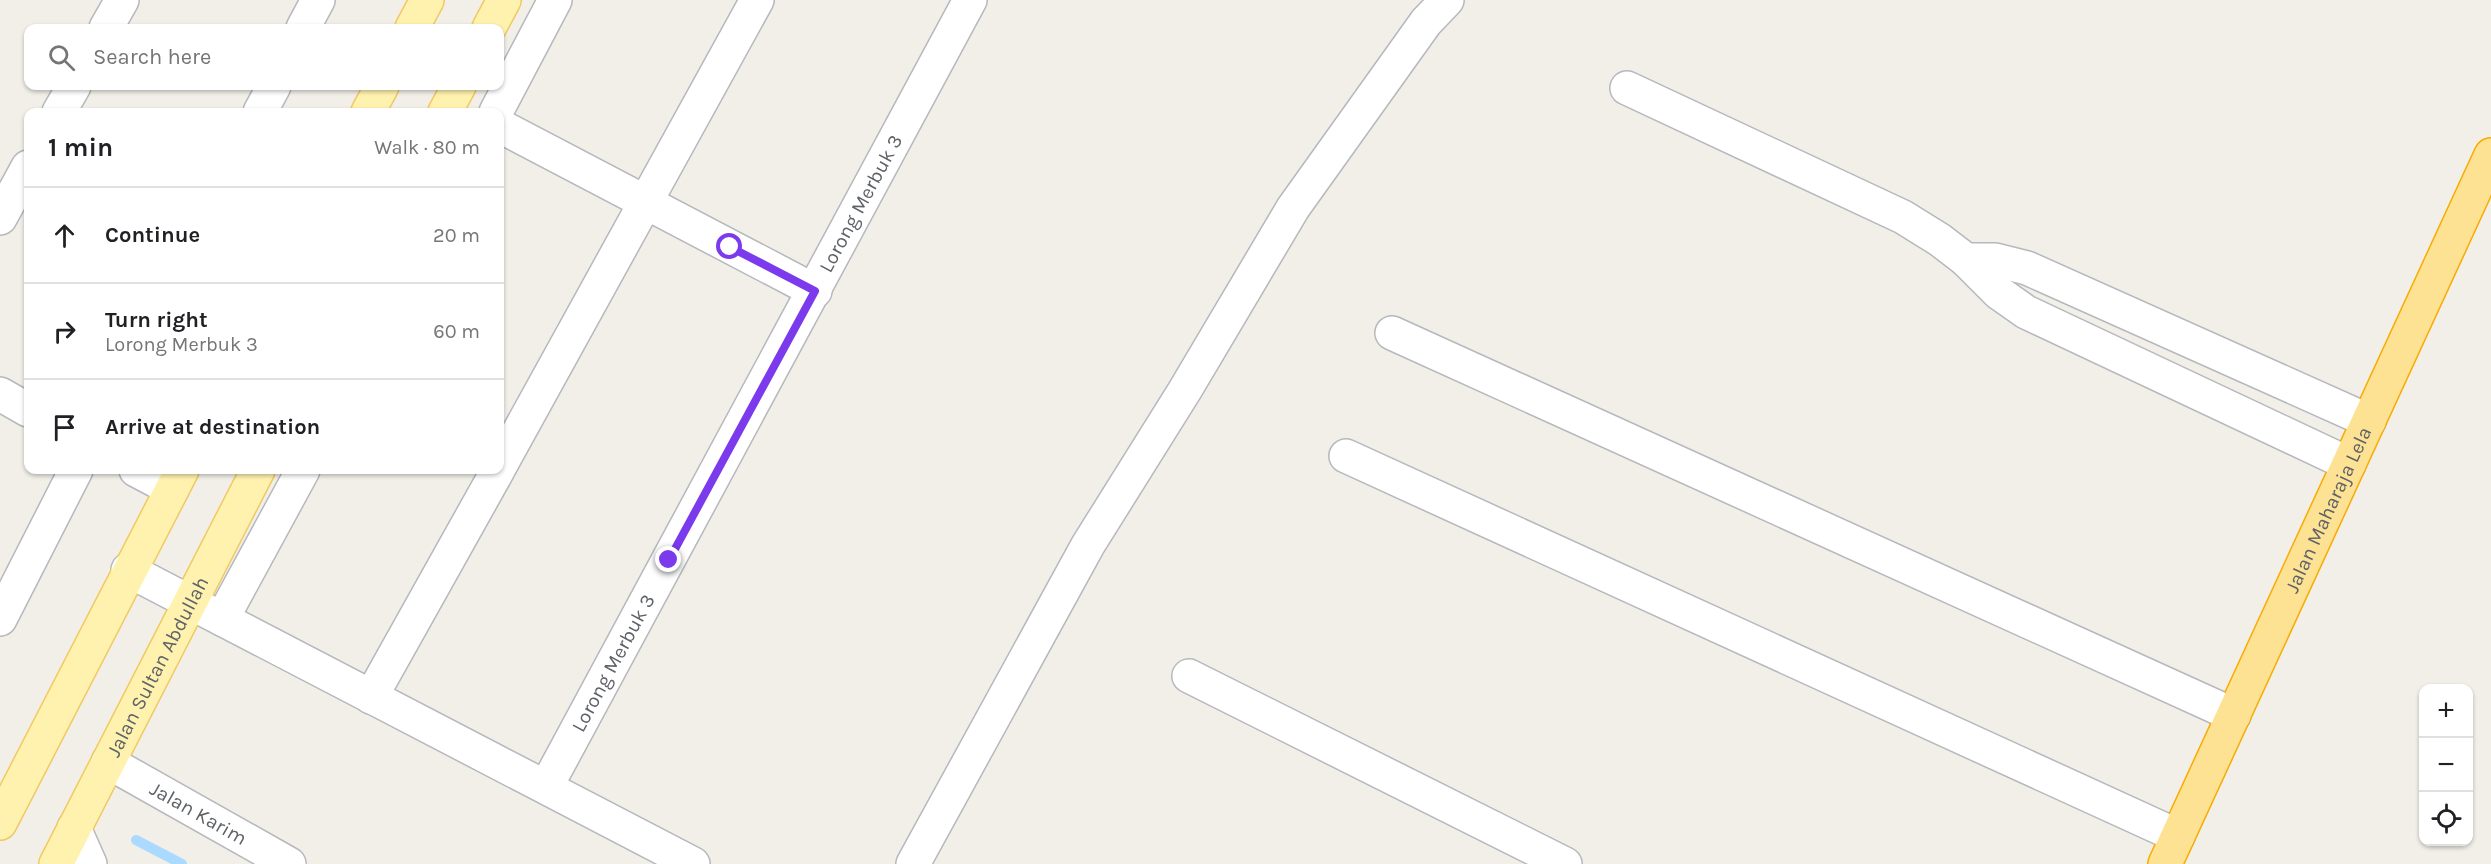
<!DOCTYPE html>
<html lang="en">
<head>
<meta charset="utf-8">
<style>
  :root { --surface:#fff; --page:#f2f2f2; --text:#202124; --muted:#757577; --line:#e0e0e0 }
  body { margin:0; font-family:Karla,sans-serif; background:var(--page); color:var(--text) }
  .controls { position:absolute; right:18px; bottom:18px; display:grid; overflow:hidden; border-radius:12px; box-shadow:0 2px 4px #0004 }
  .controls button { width:54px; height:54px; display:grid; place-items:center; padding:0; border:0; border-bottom:2px solid var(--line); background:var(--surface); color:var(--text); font:30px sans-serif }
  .stop { position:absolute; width:18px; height:18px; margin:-14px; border:4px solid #7c3aed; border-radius:50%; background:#fff }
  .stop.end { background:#7c3aed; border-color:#fff; box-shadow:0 2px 6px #0008 }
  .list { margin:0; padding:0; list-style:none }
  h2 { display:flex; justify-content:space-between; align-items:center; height:78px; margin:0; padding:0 24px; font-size:26px }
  h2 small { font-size:20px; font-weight:400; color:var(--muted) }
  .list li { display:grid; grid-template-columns:39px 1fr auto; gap:18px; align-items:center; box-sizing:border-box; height:96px; padding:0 24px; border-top:2px solid var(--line) }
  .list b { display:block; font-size:22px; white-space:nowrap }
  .list p { margin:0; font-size:20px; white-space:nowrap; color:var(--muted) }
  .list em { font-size:20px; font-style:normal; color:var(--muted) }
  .icon { flex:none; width:33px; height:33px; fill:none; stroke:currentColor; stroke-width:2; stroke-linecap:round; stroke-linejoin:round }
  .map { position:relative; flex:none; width:2491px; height:864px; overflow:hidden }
  .search { position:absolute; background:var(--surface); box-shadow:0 2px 4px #0004; left:24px; top:24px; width:480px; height:66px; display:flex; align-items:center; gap:15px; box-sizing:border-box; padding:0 21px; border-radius:12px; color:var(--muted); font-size:22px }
  .panel { position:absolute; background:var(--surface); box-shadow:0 2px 4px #0004; left:24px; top:108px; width:480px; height:366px; border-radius:12px }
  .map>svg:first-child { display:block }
</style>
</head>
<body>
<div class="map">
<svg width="2491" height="864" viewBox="0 0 2491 864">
  <rect width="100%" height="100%" fill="#f1efe8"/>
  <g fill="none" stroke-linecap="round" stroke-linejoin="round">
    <path stroke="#aadaff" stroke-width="10" d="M136,840L182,864"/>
    <g stroke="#b5b8bc" stroke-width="36">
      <g id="minor">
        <path d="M106,28L122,0"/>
        <path d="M303,28L318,0"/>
        <path d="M1627,88L1903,217L1940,240L1966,260L1999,293L2026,312L2349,464"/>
        <path d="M59,112L74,86"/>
        <path d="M260,112L274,86"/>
        <path d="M496,112L555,0"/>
        <path d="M500,126L815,291"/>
        <path d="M0,218L28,167"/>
        <path d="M1966,260H1995L2027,268L2369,421"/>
        <path d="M1392,333L2234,715"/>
        <path d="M0,394L28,410"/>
        <path d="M1346,456L2178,836"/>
        <path d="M500,466L757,0"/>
        <path d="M136,470L172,489"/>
        <path d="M128,570L693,864"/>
        <path d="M0,619L76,470"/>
        <path d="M222,619L303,470"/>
        <path d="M1189,676L1565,864"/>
        <path d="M371,697L498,470"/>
        <path id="s1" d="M108,762L289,864"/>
        <path id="s2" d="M546,787L970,0"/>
        <path d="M74,828L90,864"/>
        <path d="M913,864L1088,545L1185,390L1293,208L1426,22L1447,0"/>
      </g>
    </g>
    <g stroke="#f2c960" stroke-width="36">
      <g id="major">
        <path d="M412,28L427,0"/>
        <path d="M489,28L504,0"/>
        <path d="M368,112L382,86"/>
        <path d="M445,112L459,86"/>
        <path d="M0,823L182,470"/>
        <path id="s3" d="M56,864L258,470"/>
      </g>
    </g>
    <g stroke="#f9ab00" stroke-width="36">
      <g id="highway">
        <path id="s4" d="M2165,864L2491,155"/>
      </g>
    </g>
    <use href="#minor" stroke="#fff" stroke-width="33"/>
    <use href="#major" stroke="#fff2af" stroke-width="33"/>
    <use href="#highway" stroke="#fde293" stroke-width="33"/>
  </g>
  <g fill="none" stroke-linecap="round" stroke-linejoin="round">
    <path stroke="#7c3aed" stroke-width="8" d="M669,560L815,291L730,247"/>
  </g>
  <g text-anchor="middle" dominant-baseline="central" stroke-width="6" stroke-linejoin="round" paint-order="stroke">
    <g font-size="20" fill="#5f6368" stroke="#fff">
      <text stroke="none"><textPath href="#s2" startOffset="663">Lorong Merbuk 3</textPath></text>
      <text stroke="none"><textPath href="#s4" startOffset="390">Jalan Maharaja Lela</textPath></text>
      <text stroke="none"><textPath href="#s2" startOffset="141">Lorong Merbuk 3</textPath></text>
      <text stroke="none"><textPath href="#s3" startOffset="222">Jalan Sultan Abdullah</textPath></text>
      <text stroke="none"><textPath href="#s1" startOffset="104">Jalan Karim</textPath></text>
    </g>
  </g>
</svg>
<div class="controls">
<button>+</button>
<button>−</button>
<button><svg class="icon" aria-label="locate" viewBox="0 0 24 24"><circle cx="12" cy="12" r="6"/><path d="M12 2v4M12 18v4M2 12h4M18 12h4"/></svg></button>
</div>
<div class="stop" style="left:730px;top:247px"></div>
<div class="stop end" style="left:669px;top:560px"></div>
<div class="search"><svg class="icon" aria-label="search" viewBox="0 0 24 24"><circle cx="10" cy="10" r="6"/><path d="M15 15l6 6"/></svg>Search here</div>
<section class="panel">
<h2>1 min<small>Walk · 80 m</small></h2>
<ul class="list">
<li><svg class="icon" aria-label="ahead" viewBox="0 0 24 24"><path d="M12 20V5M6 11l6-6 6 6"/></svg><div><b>Continue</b></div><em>20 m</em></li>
<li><svg class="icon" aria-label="right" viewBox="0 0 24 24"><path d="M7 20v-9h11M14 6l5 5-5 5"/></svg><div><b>Turn right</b><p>Lorong Merbuk 3</p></div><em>60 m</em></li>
<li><svg class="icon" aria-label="arrive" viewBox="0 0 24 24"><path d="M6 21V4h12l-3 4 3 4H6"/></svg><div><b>Arrive at destination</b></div></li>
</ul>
</section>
</div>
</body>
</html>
